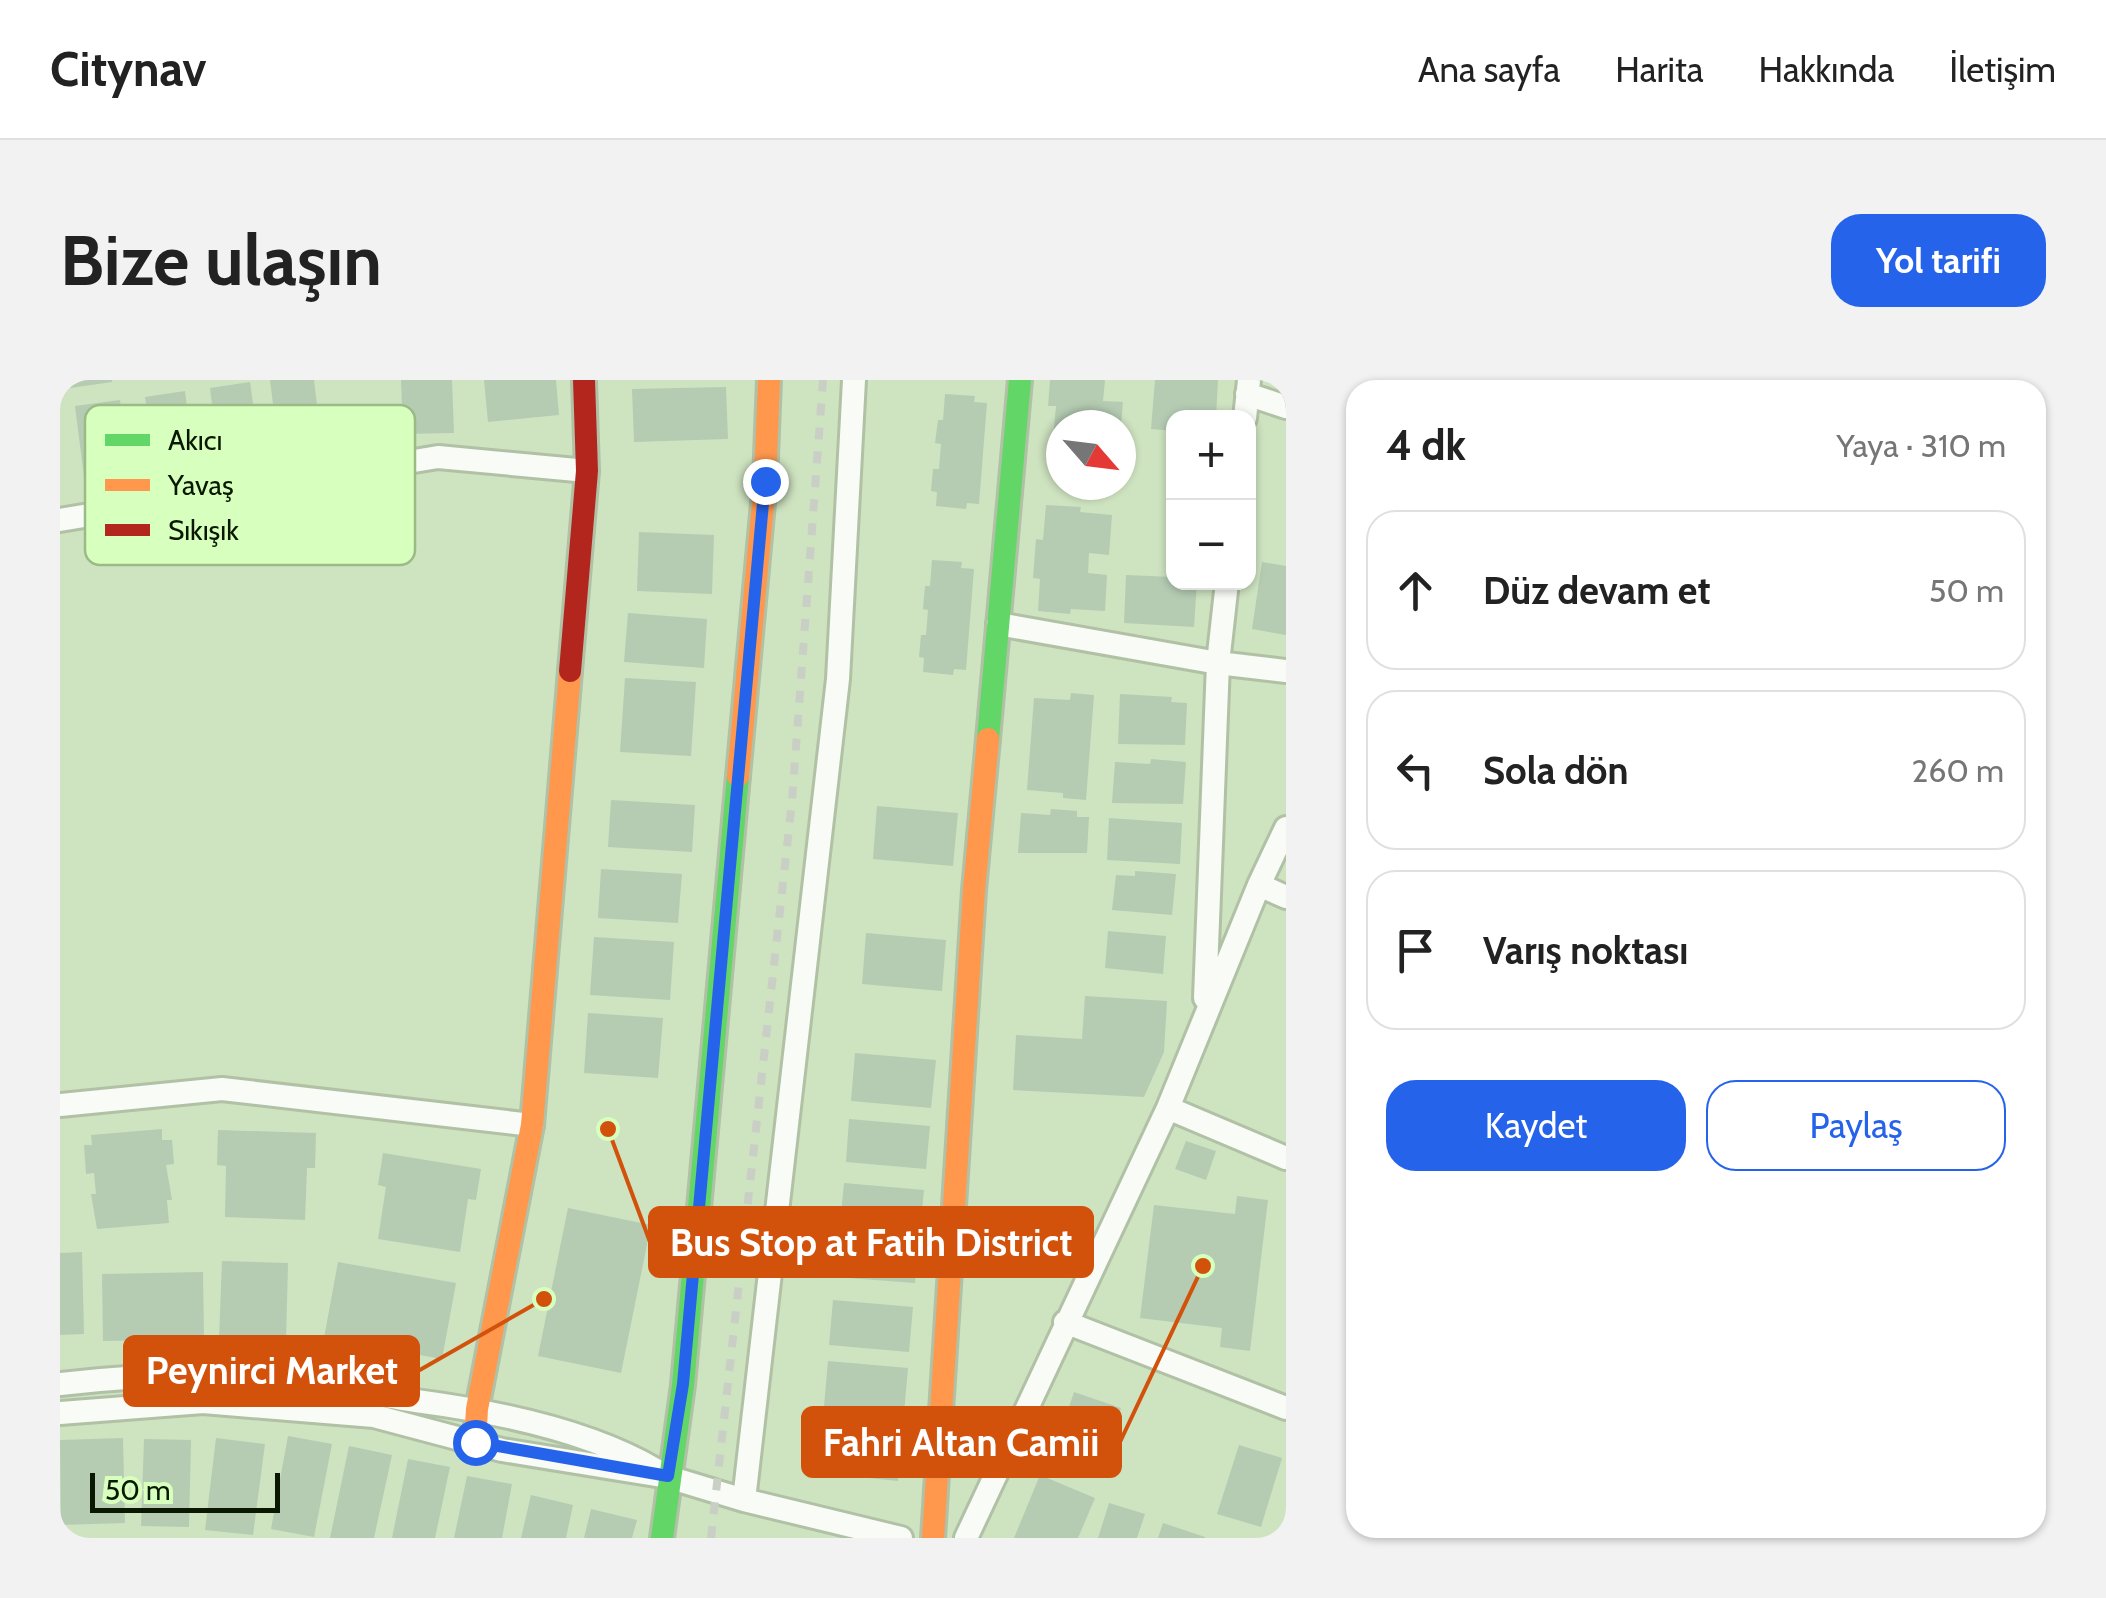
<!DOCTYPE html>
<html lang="tr">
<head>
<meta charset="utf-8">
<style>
  :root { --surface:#fff; --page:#f2f2f2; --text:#222; --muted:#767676; --line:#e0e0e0; --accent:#2563eb }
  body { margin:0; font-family:Cabin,sans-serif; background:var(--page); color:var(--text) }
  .controls { position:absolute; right:30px; top:30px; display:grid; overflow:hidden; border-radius:20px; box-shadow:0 2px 8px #0004 }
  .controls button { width:90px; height:90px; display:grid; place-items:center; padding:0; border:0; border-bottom:2px solid var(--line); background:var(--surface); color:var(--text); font:50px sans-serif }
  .compass { position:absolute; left:986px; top:30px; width:90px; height:90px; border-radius:50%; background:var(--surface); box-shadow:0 2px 8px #0004; rotate:118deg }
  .scale { position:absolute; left:30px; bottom:25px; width:190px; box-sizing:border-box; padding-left:10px; border:5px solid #0a1802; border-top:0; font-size:28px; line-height:35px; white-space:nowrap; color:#0a1802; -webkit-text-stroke:8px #d7ffbe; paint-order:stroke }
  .stop { position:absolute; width:30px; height:30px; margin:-22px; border:8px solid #2563eb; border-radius:50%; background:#fff }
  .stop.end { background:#2563eb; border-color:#fff; box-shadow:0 2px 10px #0008 }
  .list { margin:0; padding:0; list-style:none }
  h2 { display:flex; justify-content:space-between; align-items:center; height:130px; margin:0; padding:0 40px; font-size:42px }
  h2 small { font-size:32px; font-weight:400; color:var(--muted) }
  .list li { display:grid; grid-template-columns:65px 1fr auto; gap:30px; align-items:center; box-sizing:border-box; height:160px; margin:0 20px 20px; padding:0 20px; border:2px solid var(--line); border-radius:30px }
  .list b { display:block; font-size:38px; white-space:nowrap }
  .list em { font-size:32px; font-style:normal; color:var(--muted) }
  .actions { display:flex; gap:20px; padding:30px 40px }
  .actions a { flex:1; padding:22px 0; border:2px solid var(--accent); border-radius:30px; text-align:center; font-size:35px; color:var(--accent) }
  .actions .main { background:var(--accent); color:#fff }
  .icon { flex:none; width:55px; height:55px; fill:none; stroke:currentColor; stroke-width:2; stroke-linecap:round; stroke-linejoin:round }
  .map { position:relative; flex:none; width:1226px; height:1158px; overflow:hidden; border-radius:30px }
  header { display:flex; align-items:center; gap:60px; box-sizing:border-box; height:140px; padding:0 50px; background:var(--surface); border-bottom:2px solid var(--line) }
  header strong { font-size:48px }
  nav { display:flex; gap:55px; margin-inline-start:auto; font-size:35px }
  .intro { display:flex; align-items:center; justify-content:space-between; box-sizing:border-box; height:240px; padding:0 60px }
  h1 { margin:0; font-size:70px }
  .button { padding:25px 45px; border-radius:30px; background:var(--accent); color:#fff; font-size:35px; font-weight:700 }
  main { display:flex; gap:60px; padding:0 60px }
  aside { flex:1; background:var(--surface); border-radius:30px; box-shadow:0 2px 8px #0004 }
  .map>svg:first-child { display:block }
</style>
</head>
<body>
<header>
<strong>Citynav</strong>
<nav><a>Ana sayfa</a><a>Harita</a><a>Hakkında</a><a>İletişim</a></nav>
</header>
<div class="intro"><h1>Bize ulaşın</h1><a class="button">Yol tarifi</a></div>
<main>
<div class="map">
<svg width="1226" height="1158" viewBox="0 0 1226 1158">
  <rect width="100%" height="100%" fill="#cee3c0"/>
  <path fill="#b5ccb3" d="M9,0H52V2L10,8Z
    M210,0H254L261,59L218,64Z
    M341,0H392L394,53L343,54Z
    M424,0H496L499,35L428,42Z
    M990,0H1045L1043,21L1063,22L1061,45H1001V59H993L996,26H988Z
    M1095,0H1158L1156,38H1114V51L1091,49Z
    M190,2L199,67L158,73L150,8Z
    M666,7L668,59L574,62L572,9Z
    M125,11L135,90L96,95L85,17Z
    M885,14L915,16L914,22L927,23L919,124L907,123L906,129L876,126L877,112L871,111L873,89H879L881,64L875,63L878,40H883Z
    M60,20L71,99L25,105L15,26Z
    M986,125L1021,127L1020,132L1052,135L1049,175L1029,173L1028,193L1047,195L1045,231L1011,229L1010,234L978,231L980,199L973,198L976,159L983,160Z
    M579,152L654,155L652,214L577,211Z
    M872,180L902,182L901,188L914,189L906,290L894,289L893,295L863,292L864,278L859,277L861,255H866L868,230L863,229L865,206H870Z
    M1202,182L1226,186V255L1192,249Z
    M1066,195L1114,197V202H1137L1134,247L1064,243Z
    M568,233L647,239L644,288L564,282Z
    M565,298L636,302L631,376L560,372Z
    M1011,313L1034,315L1026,420L1003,418V413L967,410L974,318L1010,320Z
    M1060,314L1112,317L1111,322L1127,323L1125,365L1058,364Z
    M1091,379L1126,382L1123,424L1052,423L1055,382L1090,384Z
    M551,420L635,425L632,472L548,467Z
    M817,426L898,433L893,486L813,479Z
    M991,429L1017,431V437H1029L1027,473H958L961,433L990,435Z
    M1049,438L1122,443L1120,484L1047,480Z
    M541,489L622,494L618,543L538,538Z
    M1075,491L1116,494L1112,535L1052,530L1056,495L1075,496Z
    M1048,551L1106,556L1103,594L1045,588Z
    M806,553L886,560L882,611L802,604Z
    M534,557L614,562L610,620L530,615Z
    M1025,616L1107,621L1104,672L1084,717L953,710L956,655L1022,659Z
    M528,633L603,638L598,698L524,693Z
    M795,673L876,680L871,728L791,721Z
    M789,739L870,746L866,789L786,782Z
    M102,749V760H112L114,784L106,785L112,820H107L109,843L37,849L31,814H36L34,793L26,794L24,765H32L31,755Z
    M158,750L256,753L255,788H247L245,840L165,837L166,786L157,785Z
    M1126,761L1156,771L1146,800L1115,789Z
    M323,773L421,789L416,820L408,819L400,872L318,859L326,807L318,805Z
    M784,803L864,810L855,903L775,897Z
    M1177,816L1208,820L1190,971L1160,967L1162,948L1080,938L1094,825L1175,834Z
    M508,828L591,845L561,993L478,976Z
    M22,872L24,954L0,955V873Z
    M162,881L228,883L226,961L159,959Z
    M278,882L396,903L382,979L264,958Z
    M143,892L144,959L43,961L42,894Z
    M773,920L853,927L849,972L769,965Z
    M768,981L848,988L844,1033L764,1026Z
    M1014,1012L1061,1028L1055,1046L1050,1044L1041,1074L1046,1075L1040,1093L992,1078Z
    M762,1044L842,1051L838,1101L758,1093Z
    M228,1056L272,1064L254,1157L211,1149Z
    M63,1058L65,1143L1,1145L0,1060Z
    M156,1058L205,1064L193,1155L145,1150Z
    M84,1059L131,1060L129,1147L81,1146Z
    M1179,1065L1222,1078L1201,1147L1157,1134Z
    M289,1066L332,1075L314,1158H270Z
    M348,1079L390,1087L375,1158H332Z
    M980,1095L1035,1118L1018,1158H954Z
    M407,1096L452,1104L442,1158H394Z
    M471,1115L513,1125L506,1158H461Z
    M1049,1123L1085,1134L1077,1158H1038Z
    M531,1129L577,1140L572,1158H524Z
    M1103,1143L1145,1157V1158H1098Z"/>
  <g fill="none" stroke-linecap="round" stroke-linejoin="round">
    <g stroke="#b1c1a5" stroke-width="28">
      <path id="street" d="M1187,14L1226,27
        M1185,38L1189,0
        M0,140L378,77L527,91
        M938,244L1158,283L1226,291
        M1199,505L1226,517
        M1145,618L1158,283L1167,202
        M0,725L162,709L472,745
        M1108,728L1226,778
        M1005,942L1226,1028
        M0,1004C80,995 171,992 251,1002C286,1006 321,1016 356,1021C432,1031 530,1051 596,1090
        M0,1033L143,1022L314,1036L442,1070L608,1097L684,1120L841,1158
        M684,1120L778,299L794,0
        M906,1158L1108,728L1199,505L1226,448"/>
    </g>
    <g stroke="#b1c1a5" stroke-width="28">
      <path id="fast" d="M928,359L960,0
        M602,1158L623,1005L678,396"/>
    </g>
    <g stroke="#b1c1a5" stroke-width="28">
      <path id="slow" d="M678,396L705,101L709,0
        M415,1063L417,1029L472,745L510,291
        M873,1158L914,510L928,359"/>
    </g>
    <g stroke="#b1c1a5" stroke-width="28">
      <path id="jam" d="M510,291L527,91L524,0"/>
    </g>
    <use href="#street" stroke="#f8fbf6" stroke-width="22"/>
    <use href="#fast" stroke="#63d668" stroke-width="22"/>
    <use href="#slow" stroke="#ff974d" stroke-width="22"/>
    <use href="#jam" stroke="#b3261e" stroke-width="22"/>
    <path stroke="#c9cfc5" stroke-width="8" stroke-dasharray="12 12" stroke-linecap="butt" d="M651,1158L732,421L763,0"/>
  </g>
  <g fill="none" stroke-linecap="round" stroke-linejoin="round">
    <path stroke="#2563eb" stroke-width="12" d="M415,1062L608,1096L623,1004L705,101"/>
  </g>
  <rect x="25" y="25" width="330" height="160" rx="15" fill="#d7ffbe" stroke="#9aba86" stroke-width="2.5"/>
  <rect x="45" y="54" width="45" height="12" fill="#63d668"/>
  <rect x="45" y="99" width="45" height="12" fill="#ff974d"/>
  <rect x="45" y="144" width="45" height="12" fill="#b3261e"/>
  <g font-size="28" fill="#0a1802">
    <text x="108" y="70">Akıcı</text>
    <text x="108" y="115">Yavaş</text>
    <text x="108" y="160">Sıkışık</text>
  </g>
  <path fill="none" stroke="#d2520b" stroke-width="4" d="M548 749L590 862M484 919L358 991M1143 886L1060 1062"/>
  <g fill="#d2520b" stroke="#d7ffbe" stroke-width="4">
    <circle cx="548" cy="749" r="10"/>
    <circle cx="484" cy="919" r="10"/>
    <circle cx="1143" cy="886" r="10"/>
  </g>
  <g fill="#d2520b" stroke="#d2520b" stroke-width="4">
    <rect x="590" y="828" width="442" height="68" rx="10"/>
    <rect x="65" y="957" width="293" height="68" rx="10"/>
    <rect x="743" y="1028" width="317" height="68" rx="10"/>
  </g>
  <g font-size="38" text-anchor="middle" font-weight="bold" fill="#fff">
    <text x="811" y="876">Bus Stop at Fatih District</text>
    <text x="212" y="1004">Peynirci Market</text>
    <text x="901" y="1076">Fahri Altan Camii</text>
  </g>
</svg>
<div class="controls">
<button>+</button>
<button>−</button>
</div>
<svg class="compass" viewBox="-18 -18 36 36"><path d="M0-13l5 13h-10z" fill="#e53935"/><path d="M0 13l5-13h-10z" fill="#767676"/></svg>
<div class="scale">50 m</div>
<div class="stop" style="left:415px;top:1062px"></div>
<div class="stop end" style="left:705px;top:101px"></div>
</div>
<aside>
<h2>4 dk<small>Yaya · 310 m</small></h2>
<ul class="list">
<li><svg class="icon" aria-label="ahead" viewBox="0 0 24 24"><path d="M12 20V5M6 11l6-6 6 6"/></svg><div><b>Düz devam et</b></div><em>50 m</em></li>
<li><svg class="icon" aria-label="left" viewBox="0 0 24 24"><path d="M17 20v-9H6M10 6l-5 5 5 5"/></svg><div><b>Sola dön</b></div><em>260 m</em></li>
<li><svg class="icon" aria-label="arrive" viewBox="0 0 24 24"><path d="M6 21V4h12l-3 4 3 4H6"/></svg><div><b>Varış noktası</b></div></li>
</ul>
<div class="actions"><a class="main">Kaydet</a><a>Paylaş</a></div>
</aside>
</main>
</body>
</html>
